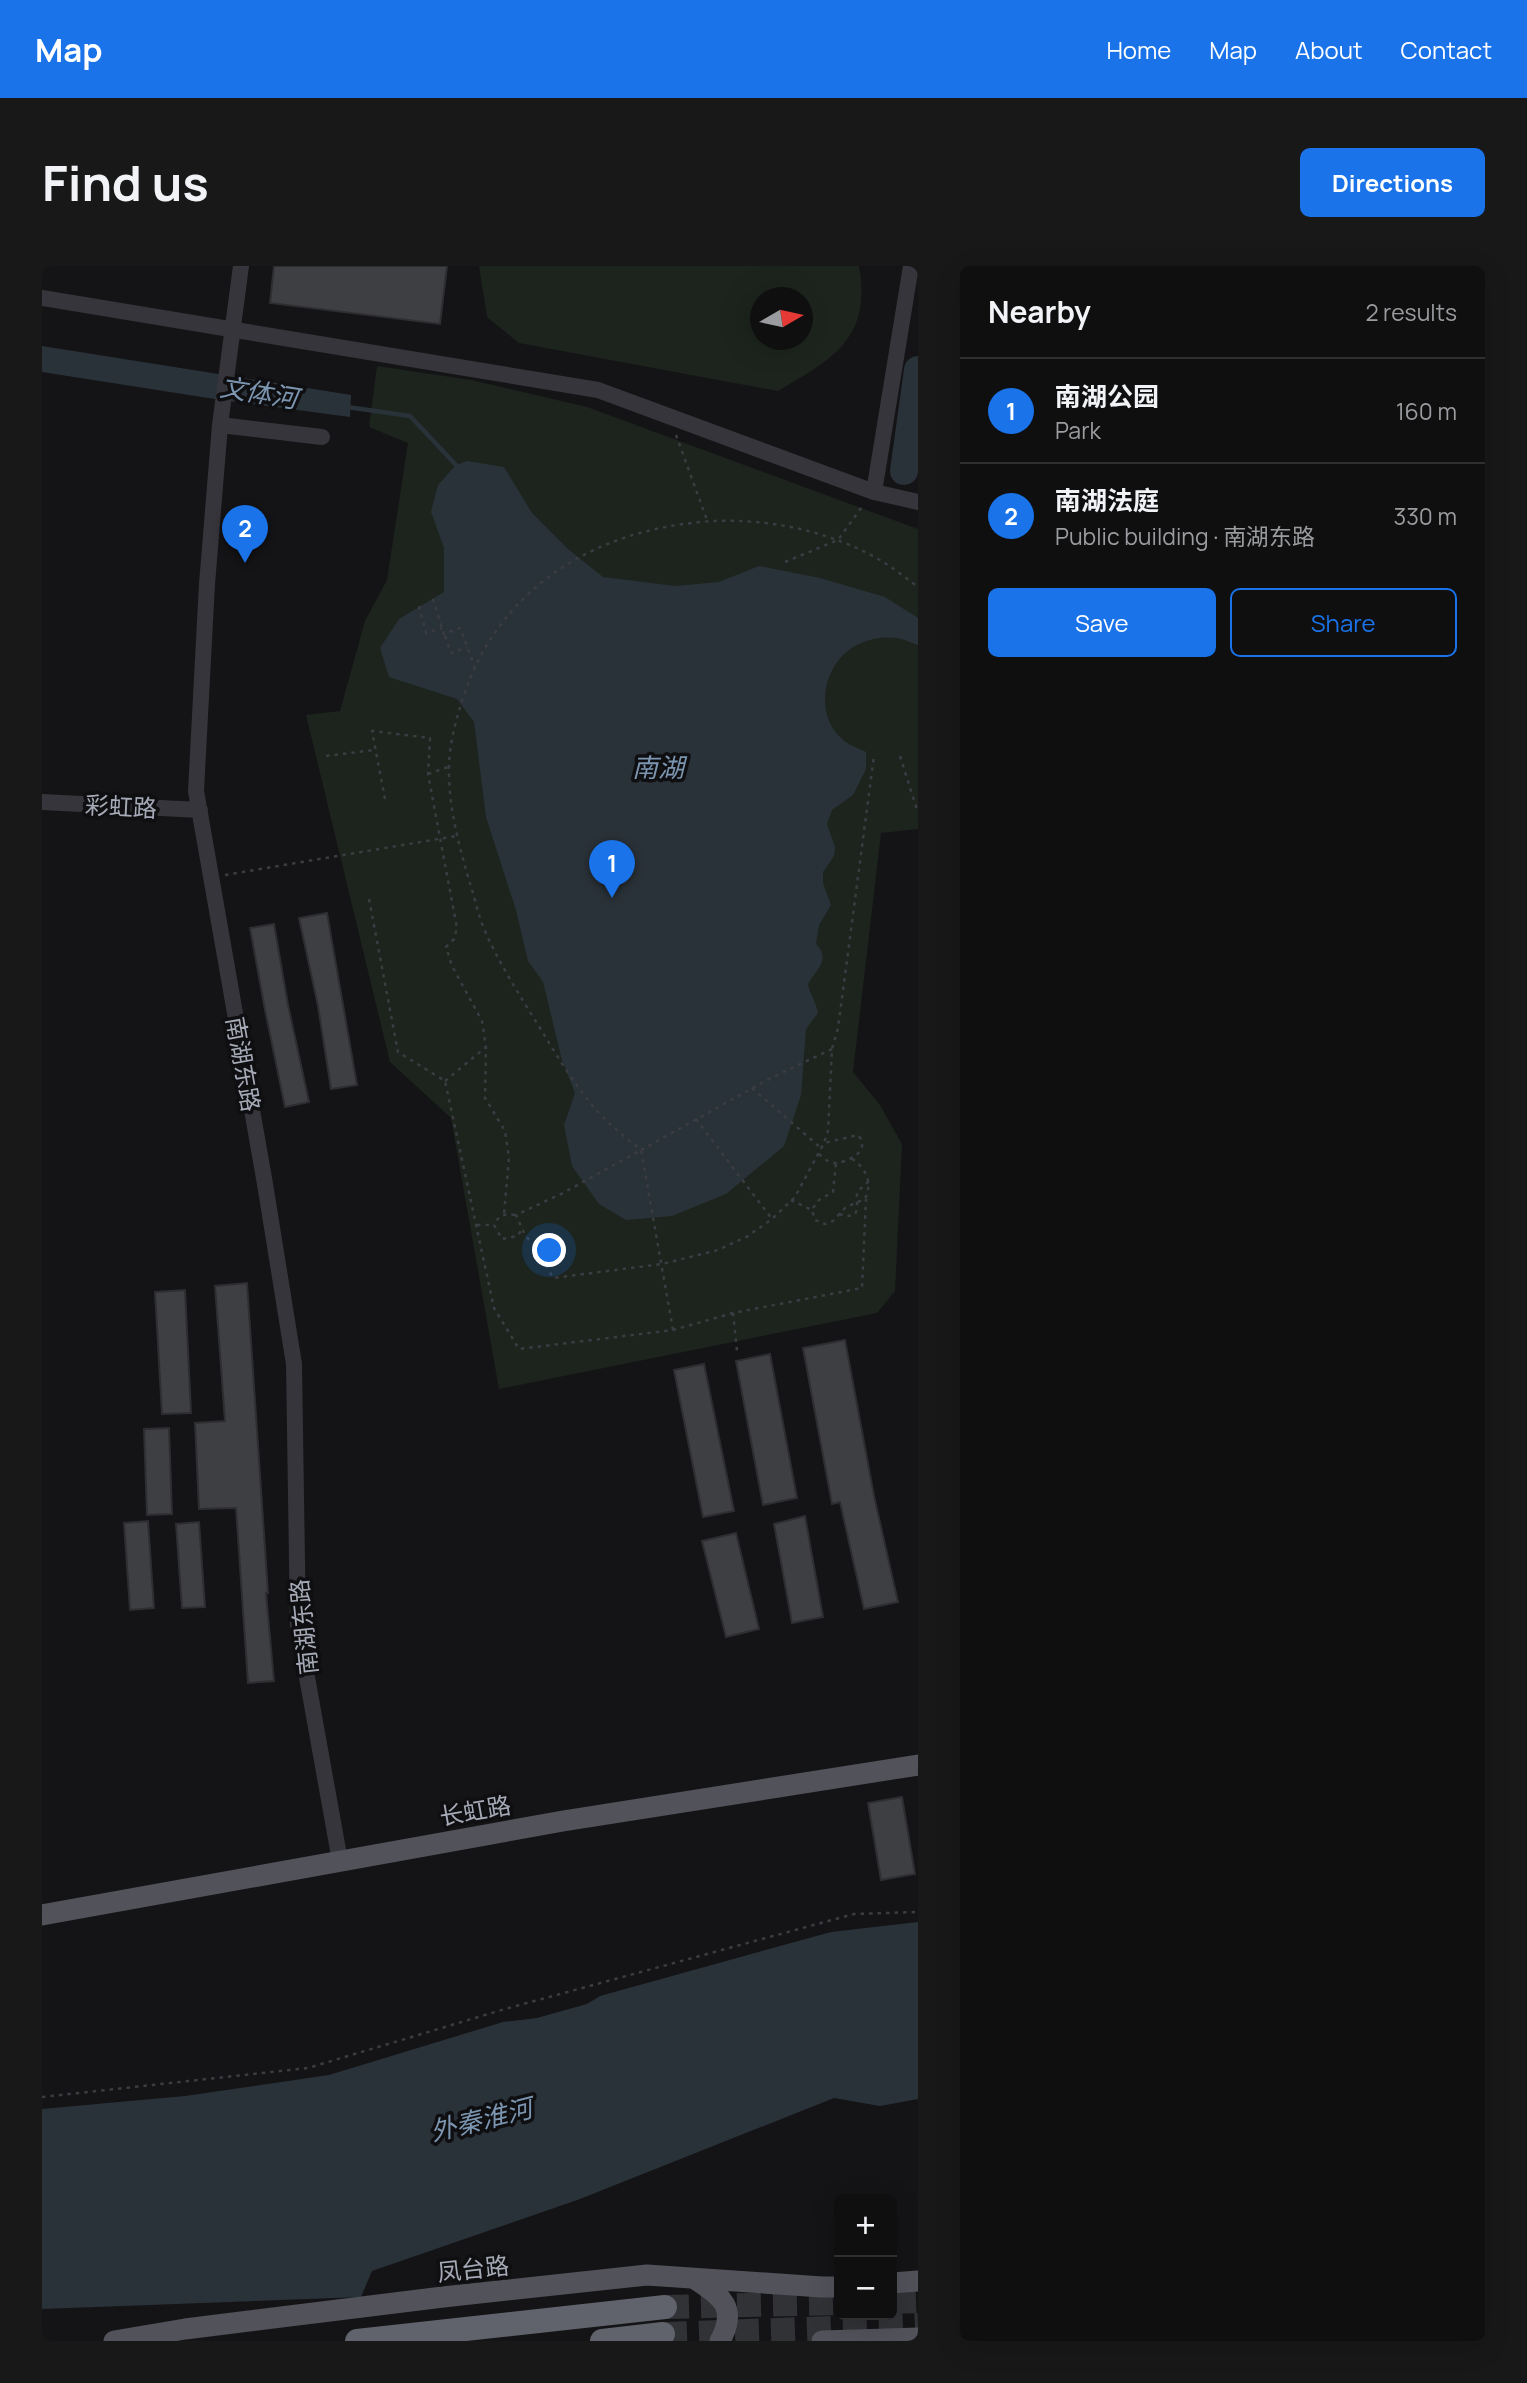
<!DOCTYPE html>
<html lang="en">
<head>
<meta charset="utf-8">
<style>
  :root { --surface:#0f0f10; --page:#181819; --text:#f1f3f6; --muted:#9b9c9f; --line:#2f2f30; --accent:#1a73e8 }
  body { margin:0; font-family:Manrope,"Noto Sans SC",sans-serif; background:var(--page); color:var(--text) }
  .controls { position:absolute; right:21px; bottom:21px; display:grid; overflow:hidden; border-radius:10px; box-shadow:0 7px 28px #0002 }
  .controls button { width:63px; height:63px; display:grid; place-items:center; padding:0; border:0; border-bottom:2px solid var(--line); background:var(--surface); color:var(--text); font:35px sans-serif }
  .compass { position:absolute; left:708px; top:21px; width:63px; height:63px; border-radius:50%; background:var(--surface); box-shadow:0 7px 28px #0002; rotate:81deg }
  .you { position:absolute; left:508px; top:985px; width:24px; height:24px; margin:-18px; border:5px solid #fff; border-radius:50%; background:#1a73e8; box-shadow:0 0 0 10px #1a73e833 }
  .badge { display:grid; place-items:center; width:46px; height:46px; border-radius:50%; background:var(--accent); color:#fff; font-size:23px; font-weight:700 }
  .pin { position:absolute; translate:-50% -58px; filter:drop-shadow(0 2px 4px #0008) }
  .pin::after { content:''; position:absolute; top:37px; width:24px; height:21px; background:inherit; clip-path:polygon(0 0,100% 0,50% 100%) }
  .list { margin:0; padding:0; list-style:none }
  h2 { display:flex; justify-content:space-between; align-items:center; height:91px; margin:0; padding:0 28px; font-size:30px }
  h2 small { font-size:23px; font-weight:400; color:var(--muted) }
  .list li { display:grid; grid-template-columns:46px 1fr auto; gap:21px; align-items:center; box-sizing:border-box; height:105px; padding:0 28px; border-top:2px solid var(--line) }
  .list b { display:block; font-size:26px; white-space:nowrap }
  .list p { margin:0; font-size:23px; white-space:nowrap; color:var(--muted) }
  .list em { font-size:23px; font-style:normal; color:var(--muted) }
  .actions { display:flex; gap:14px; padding:21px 28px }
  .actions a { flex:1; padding:16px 0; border:2px solid var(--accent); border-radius:10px; text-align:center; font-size:24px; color:var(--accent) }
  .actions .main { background:var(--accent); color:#fff }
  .map { position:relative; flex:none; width:876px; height:2075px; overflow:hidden; border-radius:10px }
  header { display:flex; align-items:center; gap:42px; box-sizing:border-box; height:98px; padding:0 35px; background:var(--accent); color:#fff }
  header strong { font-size:33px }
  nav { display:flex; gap:38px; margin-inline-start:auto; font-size:24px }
  .intro { display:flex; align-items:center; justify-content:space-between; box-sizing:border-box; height:168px; padding:0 42px }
  h1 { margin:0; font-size:49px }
  .button { padding:18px 32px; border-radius:10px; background:var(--accent); color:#fff; font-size:24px; font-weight:700 }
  main { display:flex; gap:42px; padding:0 42px }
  aside { flex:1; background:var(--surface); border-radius:10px; box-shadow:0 7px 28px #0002 }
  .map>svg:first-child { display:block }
</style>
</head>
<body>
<header>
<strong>Map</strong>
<nav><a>Home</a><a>Map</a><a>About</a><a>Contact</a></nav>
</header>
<div class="intro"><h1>Find us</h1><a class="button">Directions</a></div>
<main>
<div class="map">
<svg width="876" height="2075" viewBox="0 0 876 2075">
  <rect width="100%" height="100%" fill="#141416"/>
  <path fill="#1c241d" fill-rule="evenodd" d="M437,0H817C830,72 791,93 736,125L477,77L445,51ZM718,32H760V74H718Z
    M335,100L429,114L545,141L876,263V563L839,567L811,806L838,839L860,878L853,1025L835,1047L457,1123L409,852L348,796L264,449L298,445L323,355L345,314L366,177L327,161Z"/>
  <path fill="#2a3239" d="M0,80L309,129L308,151L179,134L0,106Z
    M425,195L462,201L490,247L526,283L561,311L633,320L677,316L717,300L778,312L843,331L876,352V379C870,377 862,373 855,372C815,367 783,395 783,434C783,449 789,463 800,473C806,479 816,482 824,486V503L811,529L790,544L785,558L793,581L792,590L781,606V617L789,639L777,659L774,678C789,693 775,703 766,718C768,729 774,736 776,747L764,763L759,829L742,880L684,928L630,950L584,954L557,938L530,900L522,859L533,827L520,794L501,716L486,695L474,644L444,551L432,456L415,433L347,411L338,382L357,353L402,326V282L389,246L396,219L414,199Z
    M876,1656V1833L838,1840L792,1832L538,1933L330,2005L319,2031L0,2043V1843L143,1830L287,1809L461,1756L495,1752L545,1738L558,1730L789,1666Z"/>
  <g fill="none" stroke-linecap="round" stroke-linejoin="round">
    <path stroke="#2a3239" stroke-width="4.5" d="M305,141L368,150L414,199"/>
    <path stroke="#2a3239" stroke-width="28" d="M862,205L876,104"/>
  </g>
  <path fill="#3e3f43" stroke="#2e2e32" stroke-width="2" d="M232,0H405L398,58L228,37Z
    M285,647L315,819L289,823L276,740L257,652Z
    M232,658L246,739L267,836L243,841L223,744L208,662Z
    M205,1017L226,1327H224L232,1415L206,1417L194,1242L157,1243L153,1157L183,1155L173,1020Z
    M143,1024L149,1147L120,1148L113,1026Z
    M803,1074L832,1230L856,1336L822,1343L798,1236L790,1238L761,1082Z
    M728,1088L755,1232L721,1239L694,1095Z
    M662,1098L692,1245L661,1251L632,1104Z
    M127,1162L130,1248L105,1249L102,1163Z
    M763,1250L781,1351L750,1357L732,1258Z
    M106,1255L112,1342L88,1344L82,1257Z
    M157,1256L163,1341L140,1342L134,1258Z
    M694,1267L717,1363L684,1371L660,1275Z
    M860,1531L873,1608L839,1614L826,1537Z"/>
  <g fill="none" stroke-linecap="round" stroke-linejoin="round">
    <path stroke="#313236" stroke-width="24" stroke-dasharray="24 12" stroke-linecap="butt" d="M850,2036L876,2035
      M623,2041L797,2037
      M621,2068L876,2059"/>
    <path stroke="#3b3c42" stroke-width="2.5" stroke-dasharray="3.5 5" stroke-linecap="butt" d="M634,169L665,254
      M743,296L796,274L822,238
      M391,333L402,368L418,362L433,401
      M377,340L384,367L400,362
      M403,370L409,387L425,381
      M284,490L332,484
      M858,490L876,547
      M386,508L406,501
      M343,533L330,465L388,472L386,508L415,662L412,673L404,681L410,700L440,755L444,781L443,832L463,865L467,892L462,948
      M183,609L414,570
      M327,633L356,786L403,815L452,1042L477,1083L631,1064L691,1047L820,1022L824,933
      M790,783L727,813L599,884C584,872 568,859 555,845C533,820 515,790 498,762C478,730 458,699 443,665C437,652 434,637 430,624C418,584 406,542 407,499C408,475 414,454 421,432C454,330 539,272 642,258C701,249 769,259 823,286C842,295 859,308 876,321
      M403,815L444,781
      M710,822L780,883
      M654,853L730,953
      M777,888C781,892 787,897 792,897C805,897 830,885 816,869L782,877
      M749,934L770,944L773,954L783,958L791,955L804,941L823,933C831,916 824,902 809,892
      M771,942L777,934L791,926L794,897
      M797,948C820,955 814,941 815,926L827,915
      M473,949C463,947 457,949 452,959L460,973L475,970L480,964
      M435,959H452
      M691,1047L695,1085
      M631,1064L599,884L521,927L474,949L483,969L498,987L511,1012L620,998L676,984L706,970L730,953L753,931L782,877L786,865L790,783L796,762L832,490
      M0,1831L266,1802L463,1743L812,1648L876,1646"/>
    <path stroke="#35353b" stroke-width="16" d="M199,0L178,159L165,318L154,525L223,918L252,1098L256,1361L298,1595
      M0,32L556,124L832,226L876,236
      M178,159L280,171
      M832,226L869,0
      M0,536L158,544"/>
    <path stroke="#51525a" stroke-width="21" d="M0,1649L521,1555L876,1499
      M653,2013C680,2030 696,2042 678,2075
      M850,2017L876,2015
      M72,2075L143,2063L401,2031L605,2009L780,2021H797
      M780,2075L876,2072"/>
    <path stroke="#61636c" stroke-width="24" d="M315,2075L623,2041
      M560,2075L621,2068"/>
  </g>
  <g text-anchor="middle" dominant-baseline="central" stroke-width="7" stroke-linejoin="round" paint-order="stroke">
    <g font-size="24" fill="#a5aab6" stroke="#0f0f11">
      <text transform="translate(79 540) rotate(3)">彩虹路</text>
      <text transform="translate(202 798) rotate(80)">南湖东路</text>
      <text transform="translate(261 1361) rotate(-96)">南湖东路</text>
      <text transform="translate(433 1544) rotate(-10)">长虹路</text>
      <text transform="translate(431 2002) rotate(-6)">凤台路</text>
    </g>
    <g font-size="26" font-style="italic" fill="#7c96b1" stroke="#0f0f11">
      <text transform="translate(217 126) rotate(9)">文体河</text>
      <text x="616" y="501">南湖</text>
      <text transform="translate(439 1853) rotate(-14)">外秦淮河</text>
    </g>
  </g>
</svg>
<div class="controls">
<button>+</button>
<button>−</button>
</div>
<svg class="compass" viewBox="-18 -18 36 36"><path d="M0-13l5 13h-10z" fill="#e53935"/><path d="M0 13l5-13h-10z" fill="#9b9c9f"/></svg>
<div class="you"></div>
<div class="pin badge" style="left:570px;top:632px">1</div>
<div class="pin badge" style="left:203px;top:297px">2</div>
</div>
<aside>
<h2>Nearby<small>2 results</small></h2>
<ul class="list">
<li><span class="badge">1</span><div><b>南湖公园</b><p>Park</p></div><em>160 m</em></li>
<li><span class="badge">2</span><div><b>南湖法庭</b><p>Public building · 南湖东路</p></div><em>330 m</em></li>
</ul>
<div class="actions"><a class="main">Save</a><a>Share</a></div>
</aside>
</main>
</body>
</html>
